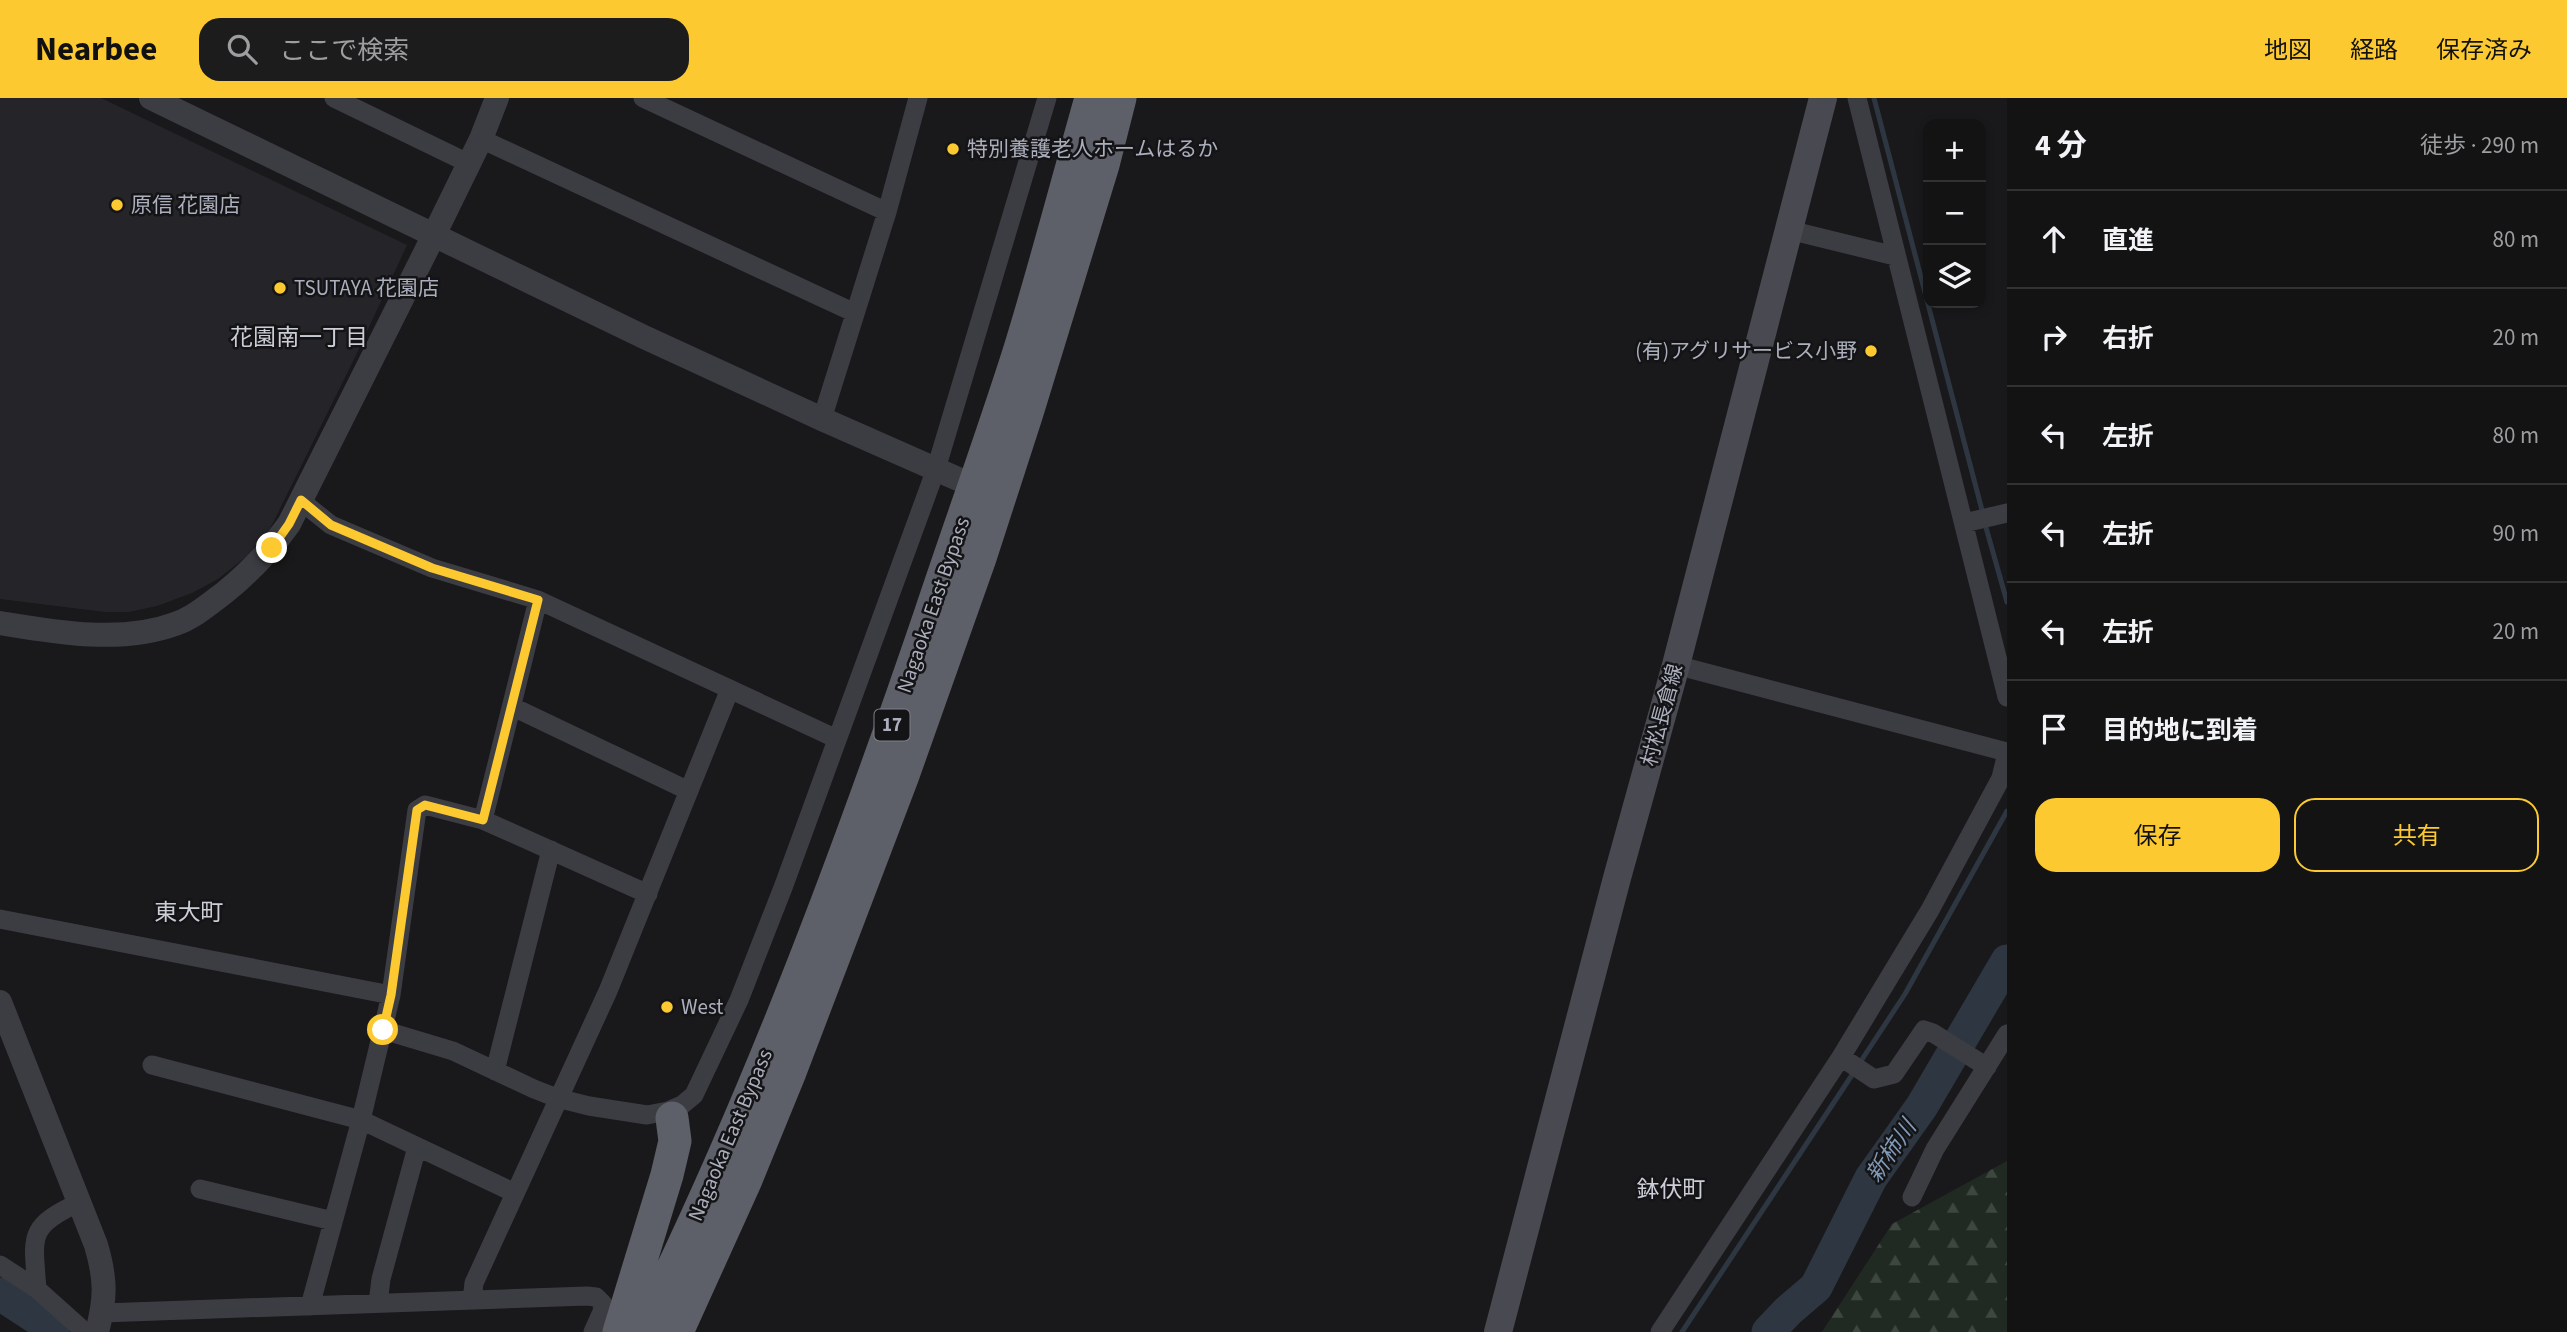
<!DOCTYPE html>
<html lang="ja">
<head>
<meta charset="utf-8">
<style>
  :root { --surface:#131314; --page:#1c1c1d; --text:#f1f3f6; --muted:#9d9ea0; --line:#323234; --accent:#fcc930 }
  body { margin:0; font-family:"Source Sans 3","Noto Sans JP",sans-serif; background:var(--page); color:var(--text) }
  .controls { position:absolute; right:21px; top:21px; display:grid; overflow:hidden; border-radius:14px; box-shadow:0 4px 10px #0003 }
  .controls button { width:63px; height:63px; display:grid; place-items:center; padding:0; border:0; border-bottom:2px solid var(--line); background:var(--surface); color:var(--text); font:35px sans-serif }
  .stop { position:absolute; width:21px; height:21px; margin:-16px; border:5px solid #fcc930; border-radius:50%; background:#fff }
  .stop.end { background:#fcc930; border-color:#fff; box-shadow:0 2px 7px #0008 }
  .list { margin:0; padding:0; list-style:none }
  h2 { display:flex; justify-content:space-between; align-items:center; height:91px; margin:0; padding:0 28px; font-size:30px }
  h2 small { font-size:23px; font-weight:400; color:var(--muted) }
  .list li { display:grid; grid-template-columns:46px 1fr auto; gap:21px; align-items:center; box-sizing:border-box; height:98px; padding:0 28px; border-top:2px solid var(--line) }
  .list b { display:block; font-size:26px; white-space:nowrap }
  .list em { font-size:23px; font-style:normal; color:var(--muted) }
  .actions { display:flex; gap:14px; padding:21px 28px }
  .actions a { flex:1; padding:16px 0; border:2px solid var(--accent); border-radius:21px; text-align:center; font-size:24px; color:var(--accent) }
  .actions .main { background:var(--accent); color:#111 }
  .icon { flex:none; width:38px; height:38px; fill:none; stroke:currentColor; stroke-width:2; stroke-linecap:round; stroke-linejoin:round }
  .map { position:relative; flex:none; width:2007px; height:1234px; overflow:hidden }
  header { display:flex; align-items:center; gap:42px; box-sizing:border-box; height:98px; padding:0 35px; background:var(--accent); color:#111 }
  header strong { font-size:33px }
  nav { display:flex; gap:38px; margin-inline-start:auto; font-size:24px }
  .search { width:490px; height:63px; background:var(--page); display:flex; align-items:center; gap:18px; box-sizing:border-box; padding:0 24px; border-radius:21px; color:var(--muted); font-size:26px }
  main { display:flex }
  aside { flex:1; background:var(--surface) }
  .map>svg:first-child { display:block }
</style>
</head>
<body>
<header>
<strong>Nearbee</strong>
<div class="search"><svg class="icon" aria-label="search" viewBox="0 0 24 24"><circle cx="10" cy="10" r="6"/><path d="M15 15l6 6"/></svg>ここで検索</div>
<nav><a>地図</a><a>経路</a><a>保存済み</a></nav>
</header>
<main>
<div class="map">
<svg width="2007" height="1234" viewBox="0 0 2007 1234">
  <defs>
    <pattern id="forest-firs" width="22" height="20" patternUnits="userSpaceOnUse" patternTransform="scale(1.75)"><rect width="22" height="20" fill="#202a22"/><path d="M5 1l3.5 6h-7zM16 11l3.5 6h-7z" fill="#3e4640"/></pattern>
  </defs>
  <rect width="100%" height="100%" fill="#19191b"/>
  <path fill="#252529" d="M0,0H101L407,147L358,253L270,431L247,458L218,481L192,495L157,508L129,514H105L0,501Z"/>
  <path fill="url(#forest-firs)" d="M2007,1063V1234H1822L1892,1126Z"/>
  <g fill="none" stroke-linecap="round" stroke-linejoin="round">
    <path stroke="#2e3741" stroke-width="5" d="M1874,0L1983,416
      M1985,426L2007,504
      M1859,966L1905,896L2007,713
      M1682,1234L1854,974"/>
    <path stroke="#2e3741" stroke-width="33" d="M0,1196L49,1228L53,1234
      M1768,1234L1788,1213L1816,1189L1871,1080L1922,1008L2007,863"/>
    <path stroke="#3c3c43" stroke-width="19" d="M334,0L468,65
      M643,0L887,114
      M1857,0L2007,599
      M481,41L855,215
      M1789,132L1895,158
      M822,321L887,114L918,0
      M301,403L331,427L432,470L538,502L837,641
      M1964,425L2007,415
      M1676,567L2007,654
      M513,609L689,693
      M483,722L538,502
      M0,821L391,897
      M383,932L453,953L534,991L557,1000L589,1008L647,1017L668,1013
      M1841,959L1874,981L1894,976L1924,932L1933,935L1987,969
      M152,967L361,1022L515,1095
      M495,973L551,752
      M672,1020L668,1013L682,1007L694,997L739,902L784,787L936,371L1047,0
      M200,1091L333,1123
      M1912,1099L1935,1051L2007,936
      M0,1167L37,1191L85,1234
      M37,1191C33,1137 27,1129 80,1104
      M472,1202L474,1185L608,893L730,591
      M378,1205L381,1181L417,1049
      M310,1208L361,1022L391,897L417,712L425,707L483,722L648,796
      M102,1215L587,1198L596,1199L603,1206L602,1214L593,1234
      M1660,1234L1841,959L1930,812L2001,680L2007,655"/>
    <path stroke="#3c3c43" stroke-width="24" d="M151,0L644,239L822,321L958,381
      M0,525C55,534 121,546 175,526C193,520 208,507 224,495C250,474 270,453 289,426L433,139L481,41L497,0
      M0,904L96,1147C106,1181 106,1200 97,1234"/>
    <path stroke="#484951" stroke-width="28" d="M1498,1234L1617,780L1676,567L1823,0"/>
    <path stroke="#5e6069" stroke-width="33" d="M619,1234L667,1077L675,1043L672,1020
      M642,1234C756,1004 847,760 930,517C959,430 991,342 1019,254C1045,170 1067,85 1091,0
      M677,1234L745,1084L790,974L902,680L980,460L1027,315L1103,67L1120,0"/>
  </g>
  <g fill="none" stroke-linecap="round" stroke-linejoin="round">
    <path stroke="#fcc930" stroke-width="9" d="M272,450L289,426L301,402L331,427L432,470L538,502L483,722L425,707L417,712L391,897L383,932"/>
  </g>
  <g fill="#fcc930" stroke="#141416" stroke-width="2.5">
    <circle cx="953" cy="51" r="7"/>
    <circle cx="117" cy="107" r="7"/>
    <circle cx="280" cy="190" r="7"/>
    <circle cx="1871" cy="253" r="7"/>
    <circle cx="667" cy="909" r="7"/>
  </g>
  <g text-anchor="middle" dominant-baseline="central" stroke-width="5" stroke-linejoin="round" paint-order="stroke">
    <rect fill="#141416" stroke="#7e808a" stroke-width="2" x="874.5" y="611.5" width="35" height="31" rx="5"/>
    <g font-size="19" font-weight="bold" fill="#abaebc">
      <text x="892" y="627">17</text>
    </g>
    <g font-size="21" fill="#abaebc" stroke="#141416" text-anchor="start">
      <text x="967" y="51">特別養護老人ホームはるか</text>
      <text x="131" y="107">原信 花園店</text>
      <text x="294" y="190">TSUTAYA 花園店</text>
      <text x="1857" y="253" text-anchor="end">(有)アグリサービス小野</text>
      <text x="681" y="909">West</text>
    </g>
    <g font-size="21" fill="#abaebc" stroke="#141416">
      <text transform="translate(933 507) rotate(-71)">Nagaoka East Bypass</text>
      <text transform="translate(1662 617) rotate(-75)">村松長倉線</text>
      <text transform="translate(730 1037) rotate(-67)">Nagaoka East Bypass</text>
    </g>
    <g font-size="23" fill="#ccced7" stroke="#141416">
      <text x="299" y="239">花園南一丁目</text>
      <text x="189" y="814">東大町</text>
      <text x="1671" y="1091">鉢伏町</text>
    </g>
    <g font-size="23" font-style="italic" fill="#8099b8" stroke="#141416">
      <text transform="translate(1891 1053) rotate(-56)">新柿川</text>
    </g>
  </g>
</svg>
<div class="controls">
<button>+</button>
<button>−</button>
<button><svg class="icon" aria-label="layers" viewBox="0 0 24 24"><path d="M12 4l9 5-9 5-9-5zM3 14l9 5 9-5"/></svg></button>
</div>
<div class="stop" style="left:383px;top:932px"></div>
<div class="stop end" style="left:272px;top:450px"></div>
</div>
<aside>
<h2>4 分<small>徒歩 · 290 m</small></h2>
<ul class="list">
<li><svg class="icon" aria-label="ahead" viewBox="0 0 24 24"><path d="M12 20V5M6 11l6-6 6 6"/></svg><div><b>直進</b></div><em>80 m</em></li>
<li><svg class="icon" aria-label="right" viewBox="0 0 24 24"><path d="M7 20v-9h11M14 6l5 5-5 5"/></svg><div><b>右折</b></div><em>20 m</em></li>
<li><svg class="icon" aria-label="left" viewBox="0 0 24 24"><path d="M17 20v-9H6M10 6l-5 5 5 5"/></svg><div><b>左折</b></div><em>80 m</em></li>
<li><svg class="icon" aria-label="left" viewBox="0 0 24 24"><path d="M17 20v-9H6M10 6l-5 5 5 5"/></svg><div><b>左折</b></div><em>90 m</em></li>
<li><svg class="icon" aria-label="left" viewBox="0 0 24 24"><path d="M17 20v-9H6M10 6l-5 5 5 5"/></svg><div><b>左折</b></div><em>20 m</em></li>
<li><svg class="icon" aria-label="arrive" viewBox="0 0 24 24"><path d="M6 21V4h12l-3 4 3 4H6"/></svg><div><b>目的地に到着</b></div></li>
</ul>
<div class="actions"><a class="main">保存</a><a>共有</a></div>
</aside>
</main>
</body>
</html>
